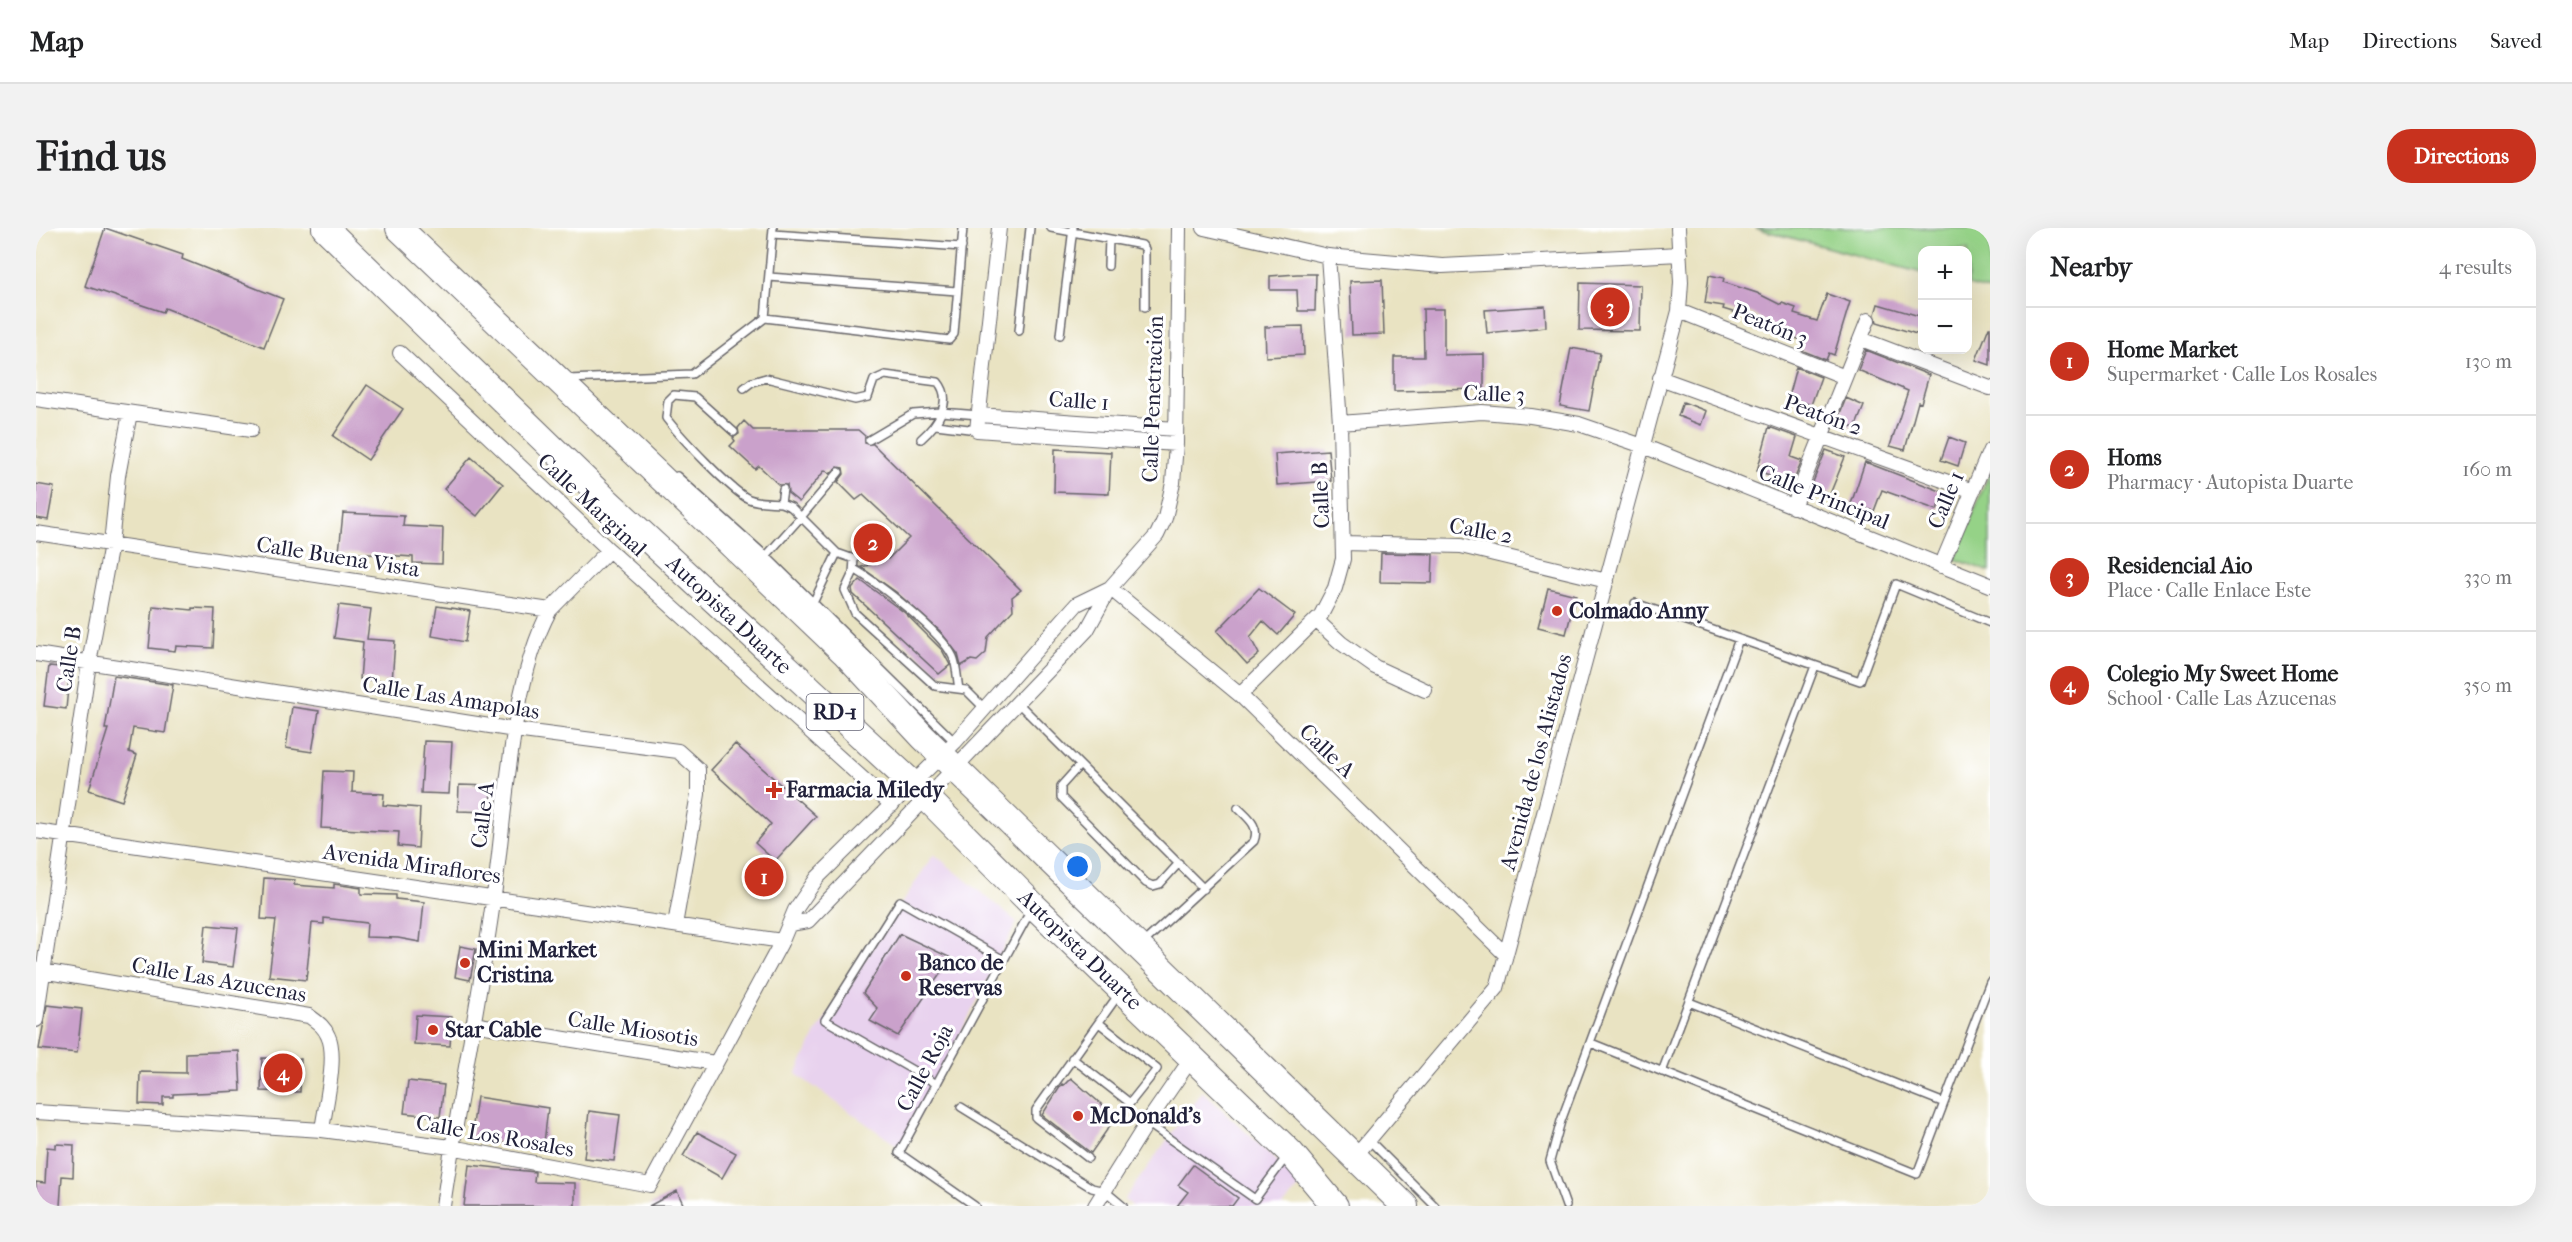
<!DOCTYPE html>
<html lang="en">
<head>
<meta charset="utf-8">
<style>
  :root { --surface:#fff; --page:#f2f2f2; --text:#202124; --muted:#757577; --line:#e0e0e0; --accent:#c8321e }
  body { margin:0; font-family:"IM FELL French Canon",serif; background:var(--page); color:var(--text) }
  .controls { position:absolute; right:18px; top:18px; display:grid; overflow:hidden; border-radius:12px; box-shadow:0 6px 24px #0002 }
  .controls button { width:54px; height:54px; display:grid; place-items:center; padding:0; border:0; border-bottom:2px solid var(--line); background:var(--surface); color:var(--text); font:30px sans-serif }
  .you { position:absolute; left:1042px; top:639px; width:21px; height:21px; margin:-15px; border:4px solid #fff; border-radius:50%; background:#1a73e8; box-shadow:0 0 0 9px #1a73e833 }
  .badge { display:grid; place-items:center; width:39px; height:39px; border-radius:50%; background:var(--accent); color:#fff; font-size:20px; font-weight:700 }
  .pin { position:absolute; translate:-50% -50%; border:3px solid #fff; box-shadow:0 2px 6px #0006 }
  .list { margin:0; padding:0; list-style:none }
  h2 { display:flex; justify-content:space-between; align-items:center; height:78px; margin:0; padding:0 24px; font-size:26px }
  h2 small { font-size:20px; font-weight:400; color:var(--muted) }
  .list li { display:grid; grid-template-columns:39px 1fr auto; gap:18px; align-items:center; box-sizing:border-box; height:108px; padding:0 24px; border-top:2px solid var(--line) }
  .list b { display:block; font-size:22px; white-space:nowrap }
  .list p { margin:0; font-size:20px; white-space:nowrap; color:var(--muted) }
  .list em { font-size:20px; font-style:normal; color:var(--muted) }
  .map { position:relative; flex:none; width:1954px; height:978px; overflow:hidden; border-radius:24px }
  header { display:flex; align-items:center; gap:36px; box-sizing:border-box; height:84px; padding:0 30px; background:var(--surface); border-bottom:2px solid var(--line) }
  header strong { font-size:28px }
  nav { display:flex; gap:33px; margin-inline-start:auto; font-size:21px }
  .intro { display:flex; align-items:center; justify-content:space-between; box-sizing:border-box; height:144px; padding:0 36px }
  h1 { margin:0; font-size:42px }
  .button { padding:15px 27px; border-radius:24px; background:var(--accent); color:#fff; font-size:21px; font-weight:700 }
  main { display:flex; gap:36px; padding:0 36px }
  aside { flex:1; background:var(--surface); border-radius:24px; box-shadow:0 6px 24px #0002 }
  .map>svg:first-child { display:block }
</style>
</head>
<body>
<header>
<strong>Map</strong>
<nav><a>Map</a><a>Directions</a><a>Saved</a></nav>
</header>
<div class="intro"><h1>Find us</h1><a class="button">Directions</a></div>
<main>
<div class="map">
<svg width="1954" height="978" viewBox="0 0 1954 978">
  <rect width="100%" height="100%" fill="#fff"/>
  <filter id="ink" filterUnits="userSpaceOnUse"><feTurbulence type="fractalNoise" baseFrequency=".0167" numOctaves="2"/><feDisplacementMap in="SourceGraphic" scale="12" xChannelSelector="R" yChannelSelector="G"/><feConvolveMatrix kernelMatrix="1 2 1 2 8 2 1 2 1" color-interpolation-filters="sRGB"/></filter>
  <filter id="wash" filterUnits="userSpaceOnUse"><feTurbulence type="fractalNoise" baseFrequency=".008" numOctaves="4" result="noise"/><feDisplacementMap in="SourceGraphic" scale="24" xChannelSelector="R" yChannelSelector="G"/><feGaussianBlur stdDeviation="1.35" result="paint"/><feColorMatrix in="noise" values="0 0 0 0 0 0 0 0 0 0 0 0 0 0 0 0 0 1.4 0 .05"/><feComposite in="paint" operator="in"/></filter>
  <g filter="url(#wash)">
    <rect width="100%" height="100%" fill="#e9e3c2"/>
    <path fill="#e8d2ee" d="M898,626L981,694L866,921L760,846L781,803Z
      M1166,863L1266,956L1247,978H1097L1088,972Z"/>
    <path fill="#95d287" stroke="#5c7a61" stroke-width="1.5" d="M1719,0H1954V63L1932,57V22H1886V45Z
      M1954,243V344L1919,331Z"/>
    <g id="blocks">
      <path fill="#caa1cb" d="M69,0L147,27L146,31L247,71L228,119L129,80L127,84L49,58Z
        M1261,46H1280L1279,83H1262L1261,62H1234V48Z
        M1673,47L1688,50L1687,54L1721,65L1745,77L1746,75L1760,80L1758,86L1781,93L1791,66L1814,74L1798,127L1793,125L1790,132L1765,122V112L1736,101L1737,98L1705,80L1703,86L1687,81L1688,78L1669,75Z
        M1346,52L1348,106L1316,107L1314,53Z
        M1544,55L1605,57L1604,103L1543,102Z
        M1842,76L1887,89V108L1841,94L1839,86Z
        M1509,78L1510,99L1451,105L1449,82Z
        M1387,81H1408V127L1448,126V161L1358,163V129H1388Z
        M1267,98L1268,127L1230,129L1229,99Z
        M1953,99H1954V137L1940,132Z
        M1535,120L1564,125L1553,183L1524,178Z
        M1830,122L1893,147L1885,175L1882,174L1869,222L1854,218L1872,163L1822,142Z
        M1760,139L1785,149L1775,177L1752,169Z
        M331,157L367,181L332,232L297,208Z
        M1810,170L1828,178L1819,200L1801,193Z
        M1647,174L1670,183L1665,197L1642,188Z
        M708,193L717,202H822L829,208V215L837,216L985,362L976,369L977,382L952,409L950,425L941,433L935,432L925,438L922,426L904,403L860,364L825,339L841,335L848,327L852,331L873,310L827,267L820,272L802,254L808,246L807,240L801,239L794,246L789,242L763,274L752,265L751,257H743L723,238L719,241L694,218L699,213L697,210L703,206L702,200Z
        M1733,199L1761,209L1755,229L1766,233L1758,252L1754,250L1753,253L1721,243Z
        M1913,209L1929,215L1922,238L1905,232Z
        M1019,221L1075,224L1073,266L1018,264Z
        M1292,222L1295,253L1241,257L1239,226Z
        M1790,222L1809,229L1794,266L1775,259Z
        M435,229L467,256L441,288L408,261Z
        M1829,234L1907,264L1901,282L1846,262L1838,283L1815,276Z
        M0,256L18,259L12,292L0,290Z
        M307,285L368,288L367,298L407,300L406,336L377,335V329L303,324Z
        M1345,325L1397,326L1396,355L1344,354Z
        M824,352L869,385L906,422L914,437L903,446L817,366L816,361Z
        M1223,360L1259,387L1242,407L1227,393L1214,409L1223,426L1211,436L1181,403Z
        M1512,360L1540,367L1530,406L1502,399Z
        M303,377L335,381L331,411L359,413L356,454L324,451L327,414L298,410Z
        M117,378L156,382V380L179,381L177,420L140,418L139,423L113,420Z
        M401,378L434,383L429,414L396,408Z
        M13,438L34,440L30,481L8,478Z
        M78,448L137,457L129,505L97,500L93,524L101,527L86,573L53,562L72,501H69Z
        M256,479L283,483L276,524L250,520Z
        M388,513L416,514L413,566L385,565Z
        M699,516L780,588L739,633L719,615L735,596L675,542Z
        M288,543L317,544L316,564L348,566L347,577L384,580L382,620L362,618L363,604L285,600Z
        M423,557L455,558L454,584L422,583Z
        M228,650L259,652L258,657L298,660V656L325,660V666L360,667V671L388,674L384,714L362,710L330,709L331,695L288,690V696L276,695L270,752L233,748L240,692L225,691Z
        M170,697L202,700L197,739L166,735Z
        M864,706L915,730L862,808L834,793L842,781L827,765Z
        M424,718L440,721L434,752L419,749Z
        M11,777L46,781L41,825L3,821Z
        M380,787L416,789L414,818L378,816Z
        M203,823L205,863L137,866V869H127V877L103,876L104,844L150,845V825Z
        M226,830L265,831L264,864L225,863Z
        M1035,850L1080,889L1055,925L1006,887L1026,856L1028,857Z
        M372,853L408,857L404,889L368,885Z
        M441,869L512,880L508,915L475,911L474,916L435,910Z
        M553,883L584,887L578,933L548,930Z
        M661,904L700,925L686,950L647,928Z
        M20,916L38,917L37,949L26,948L24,978H0V954L9,955L11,919L20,920Z
        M433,937L499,944L498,954L539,955V978H428Z
        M1157,937L1202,970L1196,978H1141L1152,964L1142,957Z
        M641,963L648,978H613Z"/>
    </g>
  </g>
  <g filter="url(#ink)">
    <use href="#blocks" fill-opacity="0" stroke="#68666a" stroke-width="1.5"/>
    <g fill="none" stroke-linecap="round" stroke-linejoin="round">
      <g stroke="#68666a" stroke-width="10">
        <path id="lane" d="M1015,0L1106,17L1109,21V79
          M737,6L926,19
          M1072,38L1073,11
          M733,49L921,63
          M729,90L913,112L918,106L927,0
          M983,103L994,0
          M1024,107L1037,0
          M532,151L656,146L729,90L737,0
          M708,160L716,154L730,150L819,172L832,169L838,152L849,147L902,154C918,173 901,197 885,211
          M900,197L941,202
          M698,204L659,169L638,167L632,173L630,190C643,207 695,263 713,271C723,275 735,274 745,275L747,261
          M833,212L877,186L905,184L943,187
          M641,248L730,328L919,514
          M745,275L755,279L765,289L803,244
          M801,325L818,331L817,345L809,362L819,385L899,458L930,462L948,480
          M730,328L765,289L801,325L777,375
          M818,341C842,355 906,404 917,429C921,438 921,451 923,461
          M1599,375L1703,411
          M982,475L1168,661
          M1043,538L1025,558V569L1110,655L1117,658L1124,656L1143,635
          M1106,716L1218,613C1224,598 1212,590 1202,580
          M1653,774L1906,874
          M1555,815L1881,946L1954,754
          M1036,830L1094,875L1121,841L1063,795
          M1626,844L1779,438
          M901,856L789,792L864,673L968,732
          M925,879L1056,960L1069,963L1087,978
          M1111,895L1219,971L1251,928
          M1333,912L1399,978
          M1052,930L1000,890V882L1083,766
          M939,978L863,925L995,682
          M1530,978L1514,933L1525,893L1703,411L1824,453L1860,356L1954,395"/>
      </g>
      <g stroke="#68666a" stroke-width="16">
        <path id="street" d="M963,0L941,202L1140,216
          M1168,0L1292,28L1406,38L1644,26
          M1643,83L1809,149
          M1825,111L1954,160
          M364,125L573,322L856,577
          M1624,150L1937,263
          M0,171L215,202
          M943,187L1140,201
          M1304,195L1446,184L1495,188L1543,196L1607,218L1954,357
          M1757,279L1832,92
          M0,305L514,382L573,322
          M1308,315L1425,318L1571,353
          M1905,338L1954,222
          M1074,360L1204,467L1470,727
          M1280,392L1305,415L1339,439L1389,462
          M0,426L479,502L642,523L662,541V566L639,697
          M1204,467L1285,387L1299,360L1307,331L1304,195L1292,28
          M0,603L746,713
          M754,696L772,693L1051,402L1074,360L1121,307L1129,290L1137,255L1140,216L1143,0
          M0,742L273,788C281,794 288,798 292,808C302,828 289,879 286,902
          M0,792L53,435L75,316L82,248L94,185
          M437,796L679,835
          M0,884L286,902L415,919L614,957L746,713L759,682L781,650L919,514L1041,376L1074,360
          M1320,927L1461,760L1643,83L1645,54L1642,0
          M407,978C422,874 444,771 458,667C470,583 474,455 514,382
          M1059,978L1111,895L1155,831"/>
      </g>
      <g stroke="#68666a" stroke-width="28">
        <path id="highway" d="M289,0L569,271L877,556L997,677L1254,924L1299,978
          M363,0L808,424L887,509L1369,978"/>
      </g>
      <use href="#lane" stroke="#fff" stroke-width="7"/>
      <use href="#street" stroke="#fff" stroke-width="14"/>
      <use href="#highway" stroke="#fff" stroke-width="26"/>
    </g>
  </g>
  <g fill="#c8321e" stroke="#fff" stroke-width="2">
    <circle cx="1521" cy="383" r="6"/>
    <path d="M735 553h6v6h6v6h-6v6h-6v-6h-6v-6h6z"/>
    <circle cx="429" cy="735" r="6"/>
    <circle cx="870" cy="748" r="6"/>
    <circle cx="397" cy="802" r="6"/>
    <circle cx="1042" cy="888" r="6"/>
  </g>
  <g text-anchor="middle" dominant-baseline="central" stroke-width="6" stroke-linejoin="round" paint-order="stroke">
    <rect fill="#fff" stroke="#646476" stroke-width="1.5" x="770.5" y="466" width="57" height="36" rx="4.5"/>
    <g font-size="21" font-weight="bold" fill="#22223b">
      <text x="799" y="484">RD-1</text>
    </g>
    <g font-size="22" fill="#22223b" stroke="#fff">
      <text transform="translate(1734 97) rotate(22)">Peatón 3</text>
      <text transform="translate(1458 166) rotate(2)">Calle 3</text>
      <text transform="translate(1117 171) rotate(-88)">Calle Penetración</text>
      <text transform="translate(1043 173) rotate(4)">Calle 1</text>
      <text transform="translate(1787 187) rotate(20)">Peatón 2</text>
      <text transform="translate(1285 267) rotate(-92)">Calle B</text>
      <text transform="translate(1788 269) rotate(22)">Calle Principal</text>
      <text transform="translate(1910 272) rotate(-67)">Calle 1</text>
      <text transform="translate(556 277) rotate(43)">Calle Marginal</text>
      <text transform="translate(1445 303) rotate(10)">Calle 2</text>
      <text transform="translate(302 329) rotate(9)">Calle Buena Vista</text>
      <text transform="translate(693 387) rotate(43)">Autopista Duarte</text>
      <text transform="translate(33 431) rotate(-81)">Calle B</text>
      <text transform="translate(415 470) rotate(9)">Calle Las Amapolas</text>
      <text transform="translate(1291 523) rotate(44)">Calle A</text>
      <text transform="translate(1500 534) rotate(-75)">Avenida de los Alistados</text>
      <text transform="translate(447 587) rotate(-83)">Calle A</text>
      <text transform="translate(376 636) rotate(8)">Avenida Miraflores</text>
      <text transform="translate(1044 722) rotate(44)">Autopista Duarte</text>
      <text transform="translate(183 752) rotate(10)">Calle Las Azucenas</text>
      <text transform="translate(597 801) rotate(9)">Calle Miosotis</text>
      <text transform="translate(889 840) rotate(-62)">Calle Roja</text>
      <text transform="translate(459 908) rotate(10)">Calle Los Rosales</text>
    </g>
    <g font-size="22" font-weight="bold" fill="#22223b" stroke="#fff" text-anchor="start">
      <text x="1533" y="383">Colmado Anny</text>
      <text x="750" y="562">Farmacia Miledy</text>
      <text x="441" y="722">Mini Market<tspan x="441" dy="25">Cristina</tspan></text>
      <text x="882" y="735">Banco de<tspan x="882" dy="25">Reservas</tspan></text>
      <text x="409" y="802">Star Cable</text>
      <text x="1054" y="888">McDonald's</text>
    </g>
  </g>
</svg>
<div class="controls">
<button>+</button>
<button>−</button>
</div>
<div class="you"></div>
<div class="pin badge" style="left:728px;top:649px">1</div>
<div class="pin badge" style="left:837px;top:315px">2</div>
<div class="pin badge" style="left:1574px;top:79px">3</div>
<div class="pin badge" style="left:247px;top:845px">4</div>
</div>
<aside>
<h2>Nearby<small>4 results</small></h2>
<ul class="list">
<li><span class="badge">1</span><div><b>Home Market</b><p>Supermarket · Calle Los Rosales</p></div><em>130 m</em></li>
<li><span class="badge">2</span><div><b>Homs</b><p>Pharmacy · Autopista Duarte</p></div><em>160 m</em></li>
<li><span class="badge">3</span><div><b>Residencial Aio</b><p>Place · Calle Enlace Este</p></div><em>330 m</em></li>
<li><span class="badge">4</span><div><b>Colegio My Sweet Home</b><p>School · Calle Las Azucenas</p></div><em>350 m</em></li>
</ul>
</aside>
</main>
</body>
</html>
